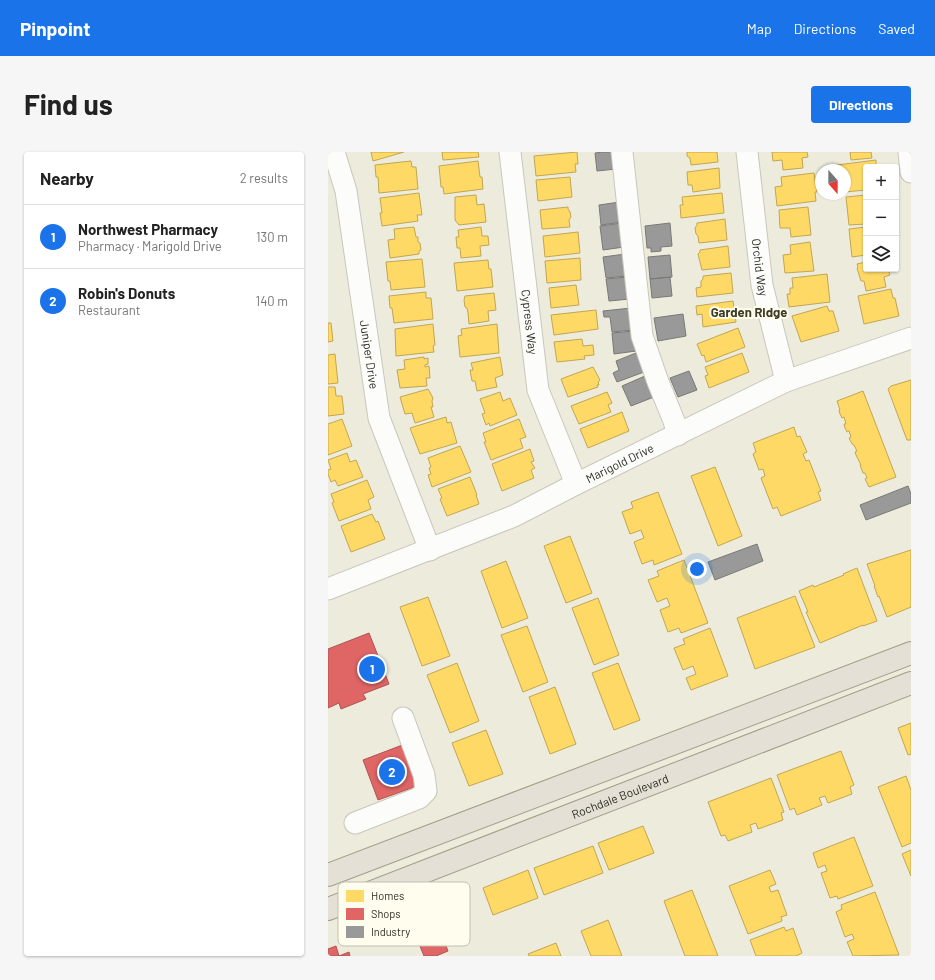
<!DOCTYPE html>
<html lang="en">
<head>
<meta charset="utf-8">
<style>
  :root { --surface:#fff; --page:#f6f6f6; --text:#222; --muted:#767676; --line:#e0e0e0; --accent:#1a73e8 }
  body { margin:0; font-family:Barlow,sans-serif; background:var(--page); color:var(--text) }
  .controls { position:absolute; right:12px; top:12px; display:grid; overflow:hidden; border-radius:4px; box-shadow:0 1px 3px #0004 }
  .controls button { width:36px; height:36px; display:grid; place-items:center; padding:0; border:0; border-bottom:1px solid var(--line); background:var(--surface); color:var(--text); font:20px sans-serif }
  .compass { position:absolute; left:487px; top:12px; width:36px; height:36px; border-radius:50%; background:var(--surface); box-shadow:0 1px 3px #0004; rotate:159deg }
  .you { position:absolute; left:369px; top:417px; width:14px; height:14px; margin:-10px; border:3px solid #fff; border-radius:50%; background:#1a73e8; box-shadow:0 0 0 6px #1a73e833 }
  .badge { display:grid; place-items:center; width:26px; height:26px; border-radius:50%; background:var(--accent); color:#fff; font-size:13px; font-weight:700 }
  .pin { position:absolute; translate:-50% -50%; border:2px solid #fff; box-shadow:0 1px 4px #0006 }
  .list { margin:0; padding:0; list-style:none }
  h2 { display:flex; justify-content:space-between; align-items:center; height:52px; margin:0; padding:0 16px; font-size:17px }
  h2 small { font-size:13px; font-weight:400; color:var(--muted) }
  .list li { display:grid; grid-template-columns:26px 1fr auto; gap:12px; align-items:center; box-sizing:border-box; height:64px; padding:0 16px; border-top:1px solid var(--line) }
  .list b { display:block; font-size:15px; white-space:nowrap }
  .list p { margin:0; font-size:13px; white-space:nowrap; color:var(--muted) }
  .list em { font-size:13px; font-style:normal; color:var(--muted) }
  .icon { flex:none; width:22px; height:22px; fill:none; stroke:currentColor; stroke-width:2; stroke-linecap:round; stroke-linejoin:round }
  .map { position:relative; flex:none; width:583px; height:804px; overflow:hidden; border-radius:4px }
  header { display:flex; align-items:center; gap:24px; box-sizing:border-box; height:56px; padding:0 20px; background:var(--accent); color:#fff }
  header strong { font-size:19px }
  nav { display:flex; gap:22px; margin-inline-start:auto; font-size:14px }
  .intro { display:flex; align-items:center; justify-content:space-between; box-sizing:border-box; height:96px; padding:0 24px }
  h1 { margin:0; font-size:28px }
  .button { padding:10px 18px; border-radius:4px; background:var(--accent); color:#fff; font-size:14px; font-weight:700 }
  main { display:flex; gap:24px; padding:0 24px }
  aside { flex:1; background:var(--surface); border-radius:4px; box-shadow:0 1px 3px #0004 }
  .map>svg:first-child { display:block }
</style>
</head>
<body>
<header>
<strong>Pinpoint</strong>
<nav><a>Map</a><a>Directions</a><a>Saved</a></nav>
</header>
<div class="intro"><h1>Find us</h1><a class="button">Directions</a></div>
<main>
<aside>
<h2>Nearby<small>2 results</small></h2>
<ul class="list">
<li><span class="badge">1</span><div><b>Northwest Pharmacy</b><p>Pharmacy · Marigold Drive</p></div><em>130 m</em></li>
<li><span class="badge">2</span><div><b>Robin's Donuts</b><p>Restaurant</p></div><em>140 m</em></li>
</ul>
</aside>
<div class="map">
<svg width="583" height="804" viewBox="0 0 583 804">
  <rect width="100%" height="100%" fill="#edebdc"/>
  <path fill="#ffd966" stroke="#c1a652" d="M43,0H76L45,9Z
    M114,0H150L151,5L115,8Z
    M249,0L250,12H247L248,20L208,24L206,4Z
    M359,0H389L390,10L363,13L362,6L359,4Z
    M444,0H479L480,5L474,6L475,16L455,18L454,8L445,9Z
    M522,0H543L544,6L523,8Z
    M548,8V15H538V38L517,40V18H510L509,13Z
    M83,9L84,15H88L90,37L51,41L50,25H48L47,13Z
    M150,9L152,25H154L155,37L116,42L115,35H113L111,14Z
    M391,16L392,36L365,40L364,33H360L359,20Z
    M486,21L489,40H487L488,49L449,54L447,35L454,34L453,25Z
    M242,25L244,45L210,49L208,28Z
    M91,41L94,63H89L90,69L54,74L52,61H54L52,46Z
    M394,41L396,61L353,66L352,53H355L354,45Z
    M148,43L149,53L156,52L158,70L131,73L127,68V45Z
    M538,43V72L521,73L518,45Z
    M240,55V57L242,60L243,65L241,68L242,75L214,77L212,58Z
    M480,55L483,83L463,85L462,76H452L451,58Z
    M397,67L399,88L371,91L370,84L368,82L367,76L369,73V71Z
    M86,75L88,85H90V90L92,91L93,98L91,99V102L62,106L60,88L67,87L66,77Z
    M153,75L154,84H160L161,93L152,94L153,104L133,106L132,96H129L128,85H131L130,78Z
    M538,75V103L524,105L521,77Z
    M250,80L252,101L217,105L215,84Z
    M482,90L486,119L457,121L455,103L463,102L462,93Z
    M400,94L402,115L374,118L370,102L372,100V98Z
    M252,106L253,128L219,131L217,109Z
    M94,107L97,135L63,138L62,129H60L58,110Z
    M160,108L161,117H163L165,135L129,139L126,111Z
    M538,110V117H560L562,123L556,125L558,135L538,139L536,129H533L529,116L530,115L529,112Z
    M403,121L405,141L369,145L368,136L373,135V129L375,127V124Z
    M499,122L502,150L461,155L459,142H462V136H465L464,126Z
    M248,133L251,153L223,156L221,136Z
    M563,137L565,146H567L571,164L536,172L530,144Z
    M98,140V146H103L105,167L66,171L64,156H62L61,144Z
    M166,141L168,158L160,159L161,169L141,172L140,161L139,156L137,155L136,148L137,144Z
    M405,149L408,170L375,175L374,162L369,163L368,154Z
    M499,154L501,159H505L511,179L473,190L464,164Z
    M268,158L270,177L226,183L223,163Z
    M0,171H3L5,189L0,190Z
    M105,172L107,193L105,194L106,200L68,204L67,177Z
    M169,172L171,201L132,205L130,184L134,183L133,177Z
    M410,176L417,195L378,210L376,203L374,204L369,192Z
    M254,187L255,194L265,193L266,203L256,204L257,207L229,210L226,190Z
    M414,201L421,220L381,236L377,224L380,223L377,215Z
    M7,202L10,231L0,232V203Z
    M96,205V207L100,206V212L97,213V215L101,214L102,226H98L99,234L72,236L69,218L77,217L76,208Z
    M172,205L175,223L167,226L169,235L149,239L147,229H144L142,218H145L143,211Z
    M265,215L272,228L270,230L271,233H269L270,235L240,245L233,227Z
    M583,228V288H579L560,237L563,234Z
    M0,235H7L8,244H14L16,262L0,264Z
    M100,237L105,246L104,249L105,255H103L106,265L87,271L84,261L77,262L72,245Z
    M535,239L568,325L541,335L537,327L539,326L537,321H535L532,313H533L528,303L527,300L529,299L526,293H525L523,290L521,286L523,285L521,279L519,280L517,276L516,272H518L516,265L514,266L512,262L511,258H512L509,249Z
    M172,240L175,249L182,246L189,263L162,274L161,271L158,273L154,262L157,261L152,247Z
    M279,240L284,251L280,253L283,260L251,272L243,254Z
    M294,260L301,279L260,296L252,277Z
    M118,265L119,271L123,270L129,291L92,302L82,276Z
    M14,267L24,294L0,303V272Z
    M191,267L198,285L192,287L195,296L163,308L156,290H158L155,281Z
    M466,275L469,285L472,284L479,300L475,302L478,309L481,308L483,313L493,339L490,340L493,348L453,364L449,355L445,357L433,326L437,324L435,317L431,318L425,302L428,300L425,291Z
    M132,294L143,320L104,335L100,323L103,322L101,316L103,315L100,306Z
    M202,297L206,309L203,310L207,316L203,318L206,326L174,339L164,312Z
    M19,301L22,310L28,308L35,325L10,334L7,328L3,330L0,322V318L3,317L0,308Z
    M387,315L414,384L390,394L363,324Z
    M142,325L149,343H148L151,352L119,364L112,347L114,346L110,337Z
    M39,328L46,345L40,348L43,357L11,369L4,351L6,350L3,342Z
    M330,340L354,402L326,413L325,408L314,412L306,390L316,386L313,378L302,382L294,360L305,356L303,350Z
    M44,362L48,370L50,369L57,387L23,400L13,374Z
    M242,384L264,441L238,451L216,394Z
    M583,398V455L559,465L551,444L550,445L546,434H547L539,412Z
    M356,408L380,471L353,481L351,476L340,480L332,458L342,454L339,446L329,450L320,428L331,424L329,419Z
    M178,409L200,466L174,476L153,419Z
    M529,416L549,469L535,474V473L492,491L478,460H480L471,439L485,433L486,435L516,423L515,422Z
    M467,444L487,495L427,517L409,466Z
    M100,445L122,504L94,514L72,455Z
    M270,446L291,503L266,513L244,456Z
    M199,474L220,530L195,540L173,483Z
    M382,476L400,524L363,538L358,526L368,522L365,514L355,518L346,496L357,492L355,487Z
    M129,511L151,569L122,581L99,523Z
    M290,511L312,568L286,578L264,521Z
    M227,535L248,592L222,602L201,545Z
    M583,571V602L580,603L570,576Z
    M158,578L175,622L141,634L124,591Z
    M513,599L526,633L522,635L524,642L500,651L497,644L491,646L494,653L469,663L466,656L462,658L449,623Z
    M578,624L583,638V691L574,695L550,635Z
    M443,626L456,660L453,661L455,668L430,677L428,671L422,673L424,680L400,689L397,683L393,684L380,650Z
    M315,674L326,701L281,718L270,691Z
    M526,685L545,734L510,747L509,744L502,746L493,721L499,719L497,713L490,716L485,701Z
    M265,694L275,721L216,743L206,716Z
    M583,698V724L574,702Z
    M200,718L210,746L165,763L155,736Z
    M442,718L448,732L441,735L443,740L450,738L459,763L453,765L454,769L420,782L401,734Z
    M364,738L390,804H357L336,749Z
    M547,740L571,803L525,804L519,790L526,787L524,782L517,785L508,760L514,757L513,753Z
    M280,768L294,804H263L253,779Z
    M456,775L458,779L465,776L474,801L468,804H428L422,788Z
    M228,791L233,804H201L200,802Z"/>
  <path fill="#e06666" stroke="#ab5552" d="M41,481L61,532L35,542L38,547L13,557L11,551L0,556V497Z
    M77,592L92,633L50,648L35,608Z
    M104,758L120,799L108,804H96L81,767Z
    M8,794L11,804L21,800L22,804H0V797Z"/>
  <path fill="#999" stroke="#797976" d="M275,0H286L288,17L269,19L267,1Z
    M292,50L294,70L273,73L271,53Z
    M294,71L296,95L275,98L272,74Z
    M342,71L344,94L333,95V99L323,100V96H319L317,74Z
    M297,102L299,124L278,126L275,105Z
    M342,103L344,125L322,127L320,105Z
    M299,125L302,147L281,149L278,127Z
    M342,125L344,144L324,146L322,127Z
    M303,156L305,178L284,180L282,165H276L275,159Z
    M355,162L358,184L330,189L326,166Z
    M306,179L308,199L286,202L284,181Z
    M308,201L316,220L289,230L285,221L291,218L288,209Z
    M361,219L369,238L350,245L342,226Z
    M317,224L326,245L303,254L294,234Z
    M580,334L583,342V351L538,368L532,353Z
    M429,392L435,409L387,428L380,410Z"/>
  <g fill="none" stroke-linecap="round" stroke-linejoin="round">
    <g stroke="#c9c7bb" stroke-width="23">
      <g id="minor">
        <path id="s1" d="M6,0L18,39L51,266L102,398"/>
        <path id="s2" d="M182,0L210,238L248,332"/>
        <path d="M294,0L314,184L330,230L346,269L350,283"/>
        <path id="s3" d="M419,0L434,133L458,229"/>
        <path d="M581,0L583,20"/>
        <path id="s4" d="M0,437L186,364L248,332L458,229L583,186"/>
        <path d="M27,671L91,646L98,639L96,623L75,566"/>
      </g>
    </g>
    <g stroke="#a39c86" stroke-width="24">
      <g id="major">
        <path d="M0,723L583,501"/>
        <path id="s5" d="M0,757L583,531"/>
      </g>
    </g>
    <use href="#minor" stroke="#fcfcfa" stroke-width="21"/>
    <use href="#major" stroke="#e4e0d5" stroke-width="22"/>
  </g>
  <g text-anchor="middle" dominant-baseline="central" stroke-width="4" stroke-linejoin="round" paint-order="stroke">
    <g font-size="12" fill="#2f2e24" stroke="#fffded">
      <text stroke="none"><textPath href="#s3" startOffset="116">Orchid Way</textPath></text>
      <text stroke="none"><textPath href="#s2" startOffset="171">Cypress Way</textPath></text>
      <text stroke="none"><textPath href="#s1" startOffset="206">Juniper Drive</textPath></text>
      <text stroke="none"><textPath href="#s4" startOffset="318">Marigold Drive</textPath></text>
      <text stroke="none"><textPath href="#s5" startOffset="313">Rochdale Boulevard</textPath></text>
    </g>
    <g font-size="13" font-weight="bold" fill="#3e3c26" stroke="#fffded">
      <text x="421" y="160">Garden Ridge</text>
    </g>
  </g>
  <rect x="10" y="730" width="132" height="64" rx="6" fill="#fffded" stroke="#c1bfb1" stroke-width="1"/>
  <rect x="18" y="738" width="18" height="12" fill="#ffd966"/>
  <rect x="18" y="756" width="18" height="12" fill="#e06666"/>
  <rect x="18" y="774" width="18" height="12" fill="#999"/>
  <g font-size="11" fill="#2f2e24">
    <text x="43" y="748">Homes</text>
    <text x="43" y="766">Shops</text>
    <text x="43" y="784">Industry</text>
  </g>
</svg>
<div class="controls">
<button>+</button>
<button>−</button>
<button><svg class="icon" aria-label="layers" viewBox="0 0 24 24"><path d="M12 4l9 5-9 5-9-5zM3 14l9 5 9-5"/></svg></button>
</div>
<svg class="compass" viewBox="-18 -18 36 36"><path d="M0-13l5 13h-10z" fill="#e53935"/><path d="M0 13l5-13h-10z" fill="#767676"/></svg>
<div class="you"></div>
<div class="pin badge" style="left:44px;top:517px">1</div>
<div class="pin badge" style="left:64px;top:620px">2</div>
</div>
</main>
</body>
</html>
